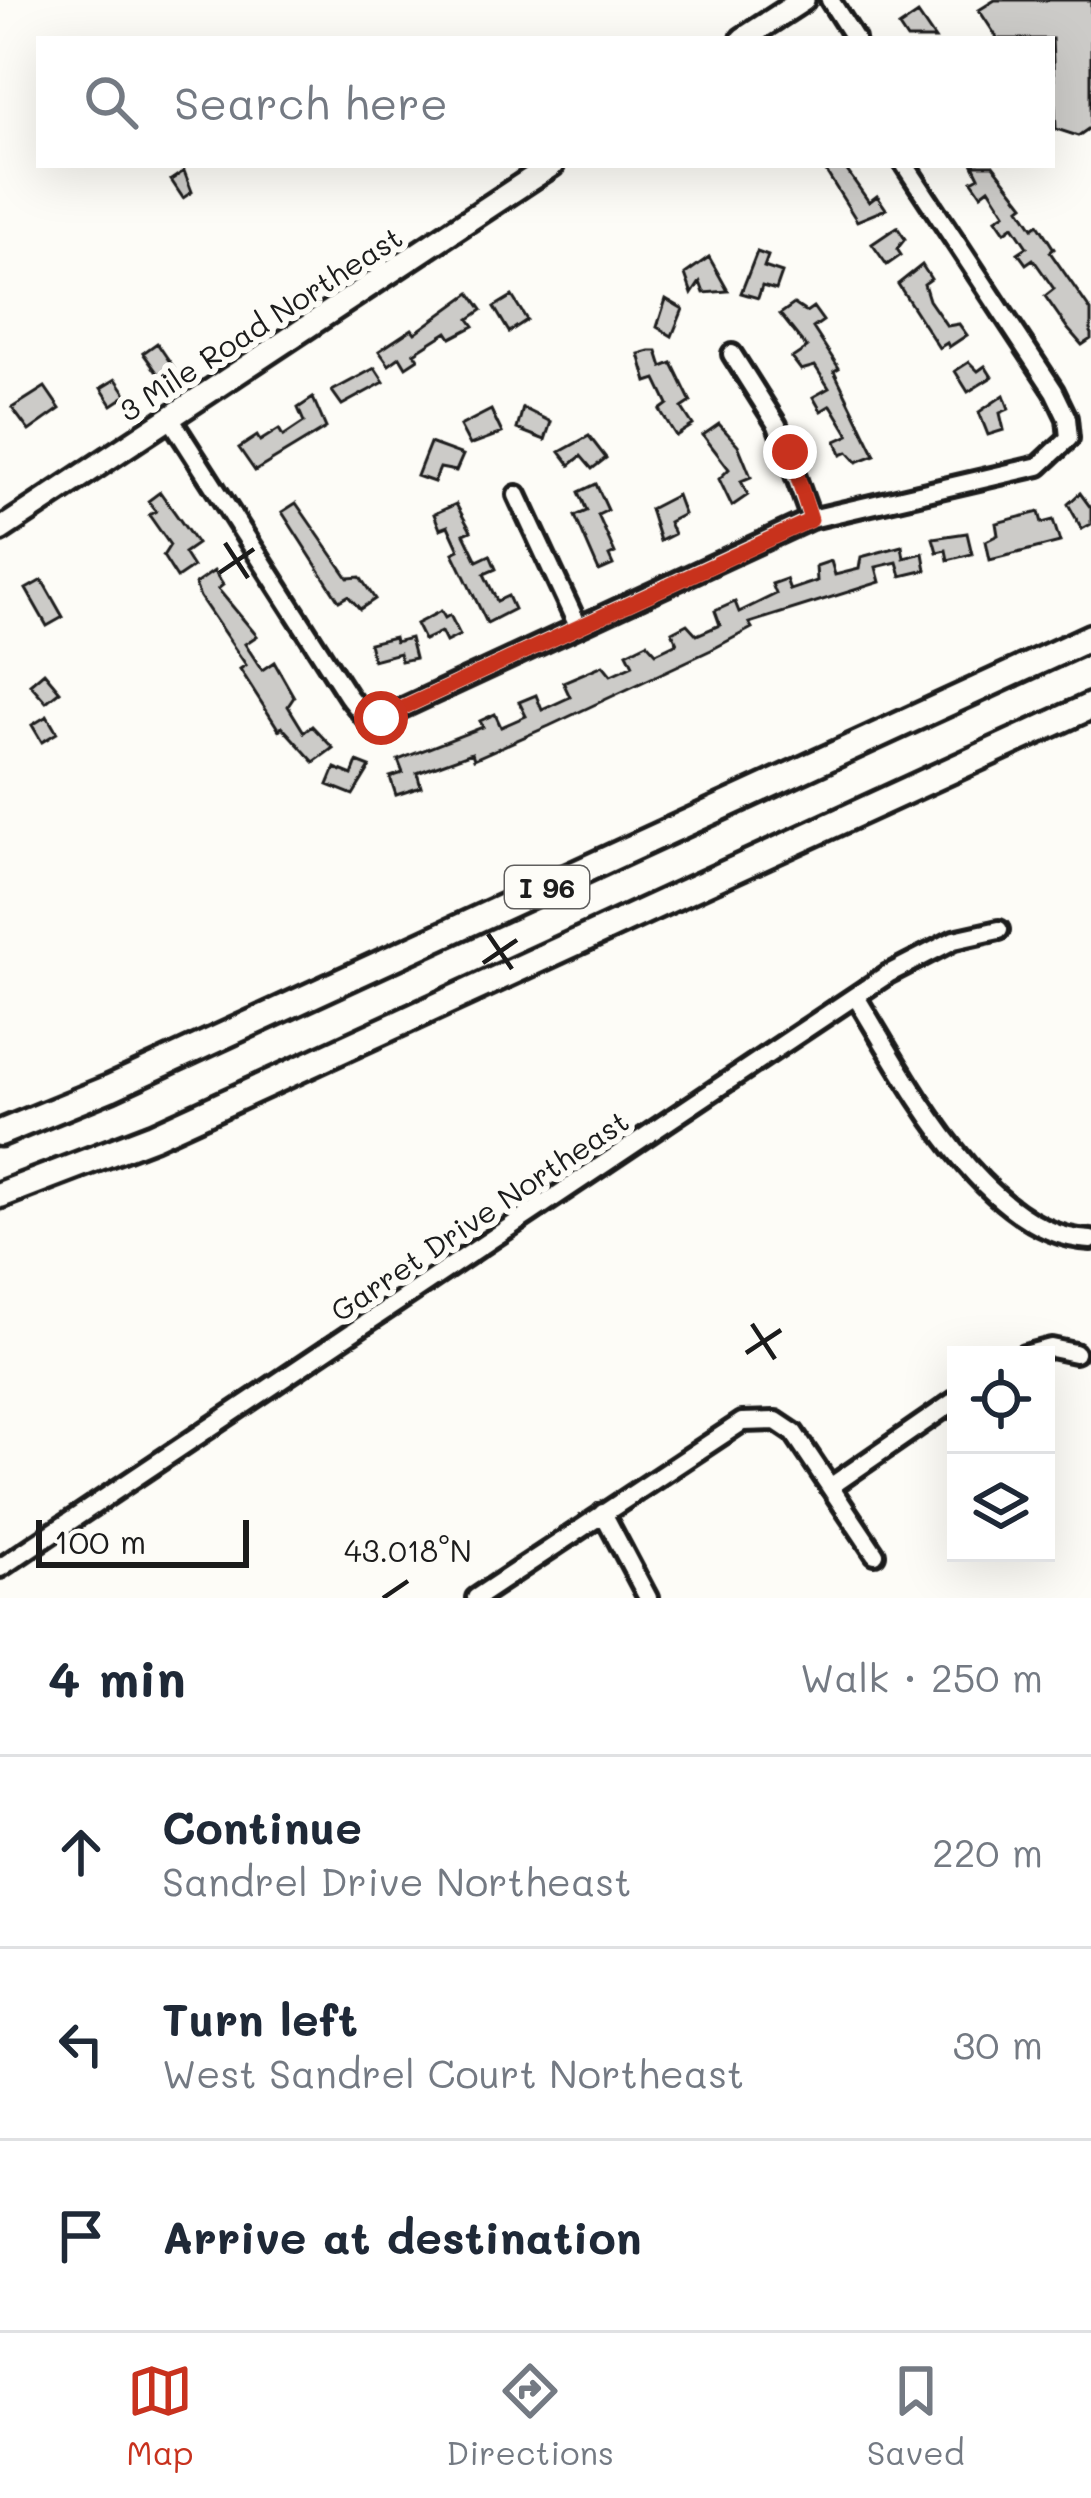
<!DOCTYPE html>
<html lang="en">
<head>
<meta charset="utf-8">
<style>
  :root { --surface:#fff; --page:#f2f2f3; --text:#1f2937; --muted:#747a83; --line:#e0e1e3; --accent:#c8321e }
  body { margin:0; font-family:Mali,sans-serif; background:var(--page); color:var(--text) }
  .controls { position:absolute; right:36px; bottom:36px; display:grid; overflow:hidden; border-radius:0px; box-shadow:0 12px 48px #0002 }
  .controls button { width:108px; height:108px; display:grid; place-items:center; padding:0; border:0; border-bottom:3px solid var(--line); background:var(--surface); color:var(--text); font:60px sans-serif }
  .scale { position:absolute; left:36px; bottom:30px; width:213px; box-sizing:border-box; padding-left:12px; border:6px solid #1c1c1c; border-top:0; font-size:33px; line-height:42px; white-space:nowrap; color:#1c1c1c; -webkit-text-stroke:9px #fdfcf7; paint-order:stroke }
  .stop { position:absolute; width:36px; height:36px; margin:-27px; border:9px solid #c8321e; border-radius:50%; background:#fff }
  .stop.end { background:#c8321e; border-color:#fff; box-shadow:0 3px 12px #0008 }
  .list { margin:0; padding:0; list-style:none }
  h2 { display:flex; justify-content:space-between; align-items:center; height:156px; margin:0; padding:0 48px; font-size:51px }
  h2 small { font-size:39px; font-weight:400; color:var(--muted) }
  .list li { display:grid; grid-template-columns:78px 1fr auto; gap:36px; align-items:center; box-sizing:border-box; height:192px; padding:0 48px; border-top:3px solid var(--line) }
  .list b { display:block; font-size:45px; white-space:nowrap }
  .list p { margin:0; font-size:39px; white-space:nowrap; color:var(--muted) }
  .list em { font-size:39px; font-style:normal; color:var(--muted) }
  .icon { flex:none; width:66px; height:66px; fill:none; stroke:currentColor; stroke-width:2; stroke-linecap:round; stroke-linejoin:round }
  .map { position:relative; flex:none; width:1091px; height:1598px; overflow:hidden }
  .search { position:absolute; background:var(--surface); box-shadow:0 12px 48px #0002; left:36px; right:36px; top:36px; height:132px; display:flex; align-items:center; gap:30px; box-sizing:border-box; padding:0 42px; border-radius:0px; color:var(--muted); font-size:45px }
  .sheet { height:732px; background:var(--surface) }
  nav { display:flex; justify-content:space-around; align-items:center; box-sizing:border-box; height:168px; border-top:3px solid var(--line); background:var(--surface); font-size:33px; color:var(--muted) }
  nav a { display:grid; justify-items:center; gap:6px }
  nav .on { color:var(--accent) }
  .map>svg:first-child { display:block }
</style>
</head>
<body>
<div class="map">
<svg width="1091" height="1598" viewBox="0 0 1091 1598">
  <rect width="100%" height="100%" fill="#fdfcf7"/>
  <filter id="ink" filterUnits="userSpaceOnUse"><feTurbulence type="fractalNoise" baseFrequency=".00833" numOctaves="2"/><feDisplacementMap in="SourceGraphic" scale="24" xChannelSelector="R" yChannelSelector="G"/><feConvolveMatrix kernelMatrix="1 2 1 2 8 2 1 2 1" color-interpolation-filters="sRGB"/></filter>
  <g filter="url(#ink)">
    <path fill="#cccbc8" stroke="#1c1c1c" stroke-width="3" d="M995,0H1091V127L1078,136L1056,129L1052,39H998L979,10Z
      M918,14L935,39H907L899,27Z
      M822,165H843L869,202L877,196L886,209L857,221Z
      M973,165H993L1024,205L1020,208L1033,228L1038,224L1054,249L1050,252L1091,311V339L1082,345L1068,329L1045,296L1054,289L1033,259L1026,264L1018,253L1027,247L1013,226L1005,232L996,219L1005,213L989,188L981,194L972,181L979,177Z
      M184,171L192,192L183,198L171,180Z
      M897,227L905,239L897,249L901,255L887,265L872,244Z
      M757,252L768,256L764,267L782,273L776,290L762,286L758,298L741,293Z
      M709,257L728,291L704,293L700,282L692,294L685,274Z
      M922,265L931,279L924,284L929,300L947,326L959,324L967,335L949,347L947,343L939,348L898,284Z
      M470,293L482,310L469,319L474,326L451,338L447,332L414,353L418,359L406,367L400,357L389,365L379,351L412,329L415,333Z
      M512,296L527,320L509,332L494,307Z
      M666,299L683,309L672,336L657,327Z
      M794,304L806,312L813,307L823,321L813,328L839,368L834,371L875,455L857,462L848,452L841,455L836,441L849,435L831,405L821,411L813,397L829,388L815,366L801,370L792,358L807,348L780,314Z
      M157,343L174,368L161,378L143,353Z
      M650,351H657L662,367L672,363L691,402L682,408L693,425L676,436L660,410L668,404L656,379L647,382L639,354Z
      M969,362L978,371L985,366L992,377L968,392L955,371Z
      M375,368L384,382L342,405L332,391Z
      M116,379L127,395L112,405L101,388Z
      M45,387L60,409L29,431L12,408Z
      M1004,395L1009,409L1000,413L1004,430L988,435L979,412Z
      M313,398L326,428L255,471L239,448L257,436L260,441L279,429L283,436L304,422L298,408Z
      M523,408L551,422L545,440L517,429Z
      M491,410L502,433L470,445L460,426Z
      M719,424L738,445L751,477L741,481L748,495L732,506L719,479L729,469L703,435Z
      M589,436L606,458L592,469L581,456L570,465L560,452Z
      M430,443L463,455L456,471L440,468L434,482L417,476Z
      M596,484L608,510L598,515L615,553L609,556L613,565L599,571L575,516L587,511L579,492Z
      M160,492L197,544L184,553L193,567L177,578L163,556L170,545L149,515L156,511L148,501Z
      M1080,493L1091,508V524L1082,529L1068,504Z
      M677,495L684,514L669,522L674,534L660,541L650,509Z
      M296,503L348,578L360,577L375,599L360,609L348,596L339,601L282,512Z
      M456,504L471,531L464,534L477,561L490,555L496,569L484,574L497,601L508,596L514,609L487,623L453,553L459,550L448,526L440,529L434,514Z
      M1039,512L1042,523L1053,520L1060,542L990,560L986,541L998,535L996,523Z
      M967,533L972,554L948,560L946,550L937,552L933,538Z
      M902,546L904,558L923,553L926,570L901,576L897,562L876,567L880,582L749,623L752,628L711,650L549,726L474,759L472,753L417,773L421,787L396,795L390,777L403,773L398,760L483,727L480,721L495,714L501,727L526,716L519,702L536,695L542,710L570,697L563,682L603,665L611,675L633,665L627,653L647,643L656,653L677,643L672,632L687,624L697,635L720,625L715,611L735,602L739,612L776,594L772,584L786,579L790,590L817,581L816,566L831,561L835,575L859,569L861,557Z
      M214,571L223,585L218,589L257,636L245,644L262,670L274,662L294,697L288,706L304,732L312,726L333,748L314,762L282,727L279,730L240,669L246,665L200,597L195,584Z
      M42,580L63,617L47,626L26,589Z
      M441,611L445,618L450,615L460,635L446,642L441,632L424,640L416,624Z
      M394,637L395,642L410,638L415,658L401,661L399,653L373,660L369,643Z
      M44,672L60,691L46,702L30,684Z
      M47,716L57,733L42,742L32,725Z
      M357,762L370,767L353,795L328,785L335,768L352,775Z"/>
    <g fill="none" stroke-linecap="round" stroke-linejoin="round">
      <g stroke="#1c1c1c" stroke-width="26">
        <path id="minor" d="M830,0L855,39
          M732,354L777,425L811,519
          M170,418L348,696L365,717L381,718L811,519L1039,466L1069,438L1067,418L1054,391L905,165
          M517,495L578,626
          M856,997C905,1076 984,1236 1091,1240
          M1024,1355L1051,1348L1075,1353
          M830,1487L956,1400
          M603,1513L648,1598
          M0,1568L888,974L954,940L999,930
          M476,1598L742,1422L776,1421L794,1433L875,1554"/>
      </g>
      <g stroke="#1c1c1c" stroke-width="30">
        <path id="major" d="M743,39L803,0
          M0,530L552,165"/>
      </g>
      <g stroke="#1c1c1c" stroke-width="33">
        <path id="highway" d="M0,1133L110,1088L1091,637
          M0,1195L154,1136L1091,706"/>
      </g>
      <use href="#minor" stroke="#fdfcf7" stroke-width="16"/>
      <use href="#major" stroke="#fdfcf7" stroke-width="21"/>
      <use href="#highway" stroke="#fdfcf7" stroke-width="24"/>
    </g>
  </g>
  <g fill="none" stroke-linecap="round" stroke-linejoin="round" filter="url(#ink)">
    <path stroke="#c8321e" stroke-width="15" d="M381,718L811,520L790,452"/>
  </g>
  <path fill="none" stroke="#1c1c1c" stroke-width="4.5" d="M225,543L248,578M219,573L254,549M488,934L512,969M483,963L517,940M752,1324L775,1359M746,1353L781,1330M383,1598L408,1581"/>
  <g text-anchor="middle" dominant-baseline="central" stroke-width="12" stroke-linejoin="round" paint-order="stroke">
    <rect fill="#fdfcf7" stroke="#605f5e" stroke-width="3" x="505" y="866" width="84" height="42" rx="9"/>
    <g font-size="27" font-weight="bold" fill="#1c1c1c">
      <text x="547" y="887">I 96</text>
    </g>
    <g font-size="30" fill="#1c1c1c" stroke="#fdfcf7">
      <text transform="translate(260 323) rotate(-33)">3 Mile Road Northeast</text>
      <text transform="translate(479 1215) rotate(-34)">Garret Drive Northeast</text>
    </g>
  </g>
  <g font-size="30" text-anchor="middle" fill="#1c1c1c" stroke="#fdfcf7" stroke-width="12" stroke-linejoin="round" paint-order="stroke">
    <text x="408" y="1562">43.018°N</text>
  </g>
</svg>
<div class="controls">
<button><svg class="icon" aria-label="locate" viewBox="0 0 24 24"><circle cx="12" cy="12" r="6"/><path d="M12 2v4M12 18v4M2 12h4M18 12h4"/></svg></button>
<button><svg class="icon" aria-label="layers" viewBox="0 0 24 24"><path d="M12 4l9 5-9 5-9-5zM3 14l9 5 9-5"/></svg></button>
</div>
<div class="scale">100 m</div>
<div class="stop" style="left:381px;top:718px"></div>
<div class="stop end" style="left:790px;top:452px"></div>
<div class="search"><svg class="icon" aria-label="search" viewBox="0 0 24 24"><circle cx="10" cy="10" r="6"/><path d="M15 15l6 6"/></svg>Search here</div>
</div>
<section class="sheet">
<h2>4 min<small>Walk · 250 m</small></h2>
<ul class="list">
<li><svg class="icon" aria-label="ahead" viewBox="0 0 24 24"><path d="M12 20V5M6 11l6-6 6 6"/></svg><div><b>Continue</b><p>Sandrel Drive Northeast</p></div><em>220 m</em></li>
<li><svg class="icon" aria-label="left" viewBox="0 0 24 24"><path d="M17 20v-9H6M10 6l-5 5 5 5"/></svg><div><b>Turn left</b><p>West Sandrel Court Northeast</p></div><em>30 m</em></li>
<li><svg class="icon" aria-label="arrive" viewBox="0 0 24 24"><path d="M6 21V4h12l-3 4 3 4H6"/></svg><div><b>Arrive at destination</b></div></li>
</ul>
</section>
<nav>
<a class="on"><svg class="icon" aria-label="map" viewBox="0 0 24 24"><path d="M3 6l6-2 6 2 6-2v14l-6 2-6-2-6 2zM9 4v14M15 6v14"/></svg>Map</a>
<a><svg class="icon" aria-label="directions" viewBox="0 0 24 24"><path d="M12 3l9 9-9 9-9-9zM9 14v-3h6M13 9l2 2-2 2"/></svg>Directions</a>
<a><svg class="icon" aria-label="saved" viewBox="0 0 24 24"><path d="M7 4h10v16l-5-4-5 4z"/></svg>Saved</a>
</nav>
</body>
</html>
